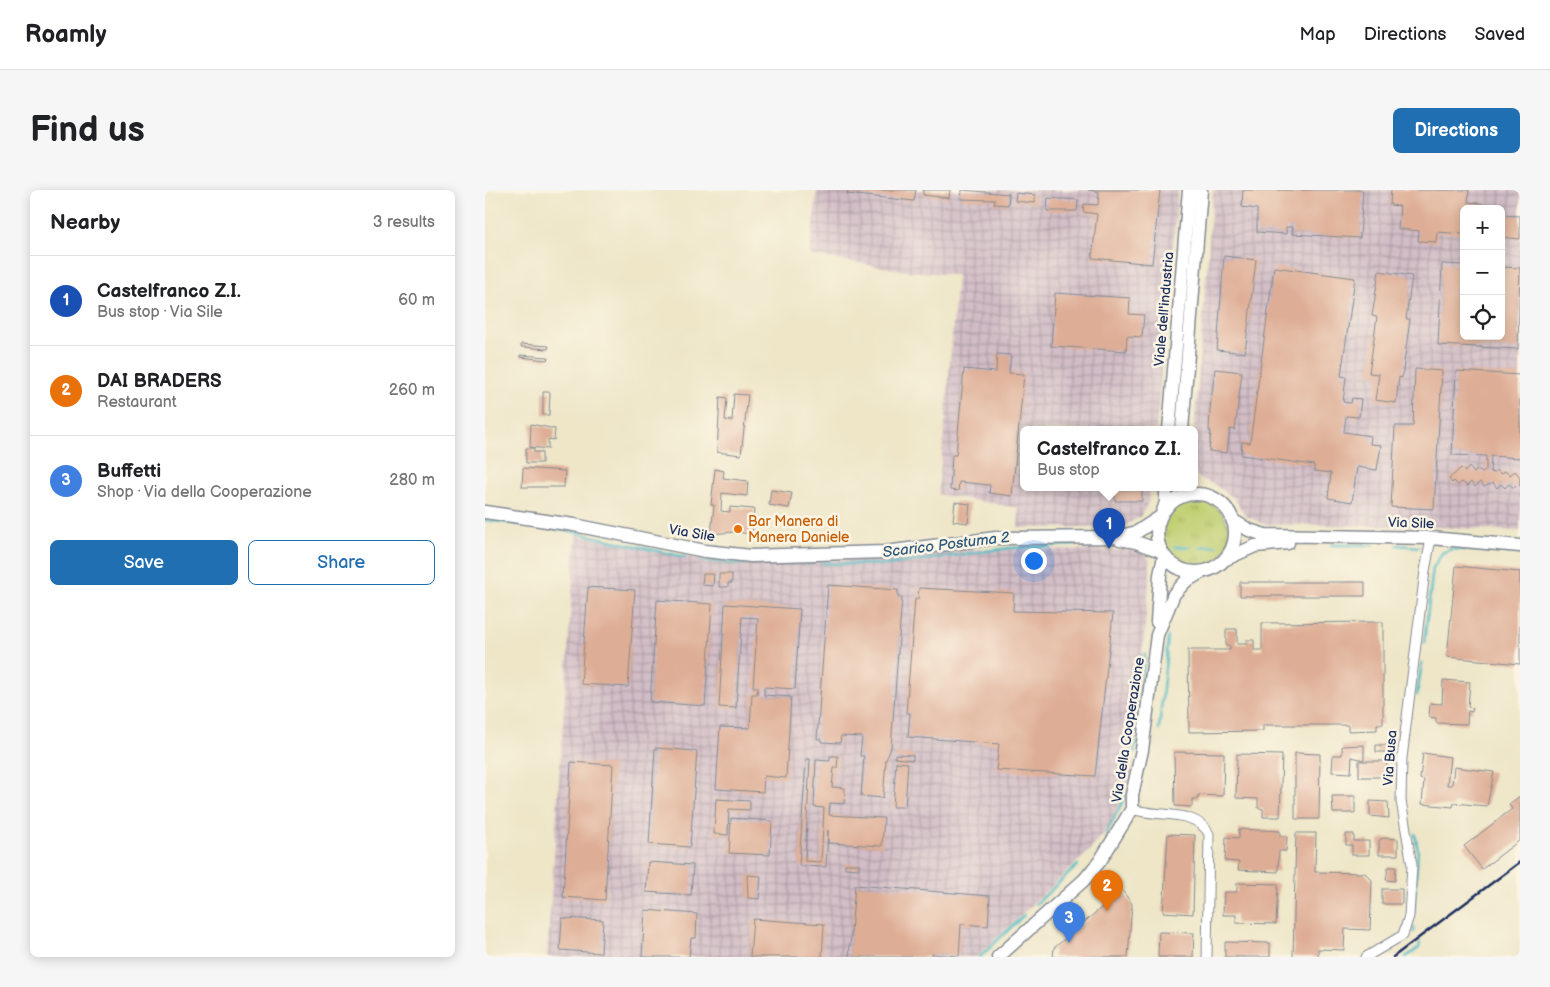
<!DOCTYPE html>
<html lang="en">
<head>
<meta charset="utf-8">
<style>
  :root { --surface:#fff; --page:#f6f6f6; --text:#202124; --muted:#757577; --line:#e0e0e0; --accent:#1f6fb2 }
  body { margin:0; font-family:"Balsamiq Sans",sans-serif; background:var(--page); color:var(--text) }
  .controls { position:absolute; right:15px; top:15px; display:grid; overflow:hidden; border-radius:8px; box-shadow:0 2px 12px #0003 }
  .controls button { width:45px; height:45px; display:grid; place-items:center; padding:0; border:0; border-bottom:1px solid var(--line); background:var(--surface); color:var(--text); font:25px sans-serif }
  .you { position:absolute; left:548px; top:370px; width:18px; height:18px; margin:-12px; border:4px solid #fff; border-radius:50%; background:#1a73e8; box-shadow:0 0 0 8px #1a73e833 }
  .badge { display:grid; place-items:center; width:32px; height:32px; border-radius:50%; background:var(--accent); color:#fff; font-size:16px; font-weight:700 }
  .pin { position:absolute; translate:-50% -41px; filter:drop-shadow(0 1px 2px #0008) }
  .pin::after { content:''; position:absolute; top:26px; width:18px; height:15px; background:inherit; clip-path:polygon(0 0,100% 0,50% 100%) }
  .popup { position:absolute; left:535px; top:236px; width:178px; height:65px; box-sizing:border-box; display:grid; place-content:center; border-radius:8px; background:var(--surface); filter:drop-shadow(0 1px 4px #0005); font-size:16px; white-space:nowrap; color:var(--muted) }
  .popup b { font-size:19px; color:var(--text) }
  .popup::after { content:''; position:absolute; left:50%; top:100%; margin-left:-10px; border:10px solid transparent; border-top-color:var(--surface) }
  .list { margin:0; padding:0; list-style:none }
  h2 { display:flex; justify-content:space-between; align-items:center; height:65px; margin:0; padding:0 20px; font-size:21px }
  h2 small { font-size:16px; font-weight:400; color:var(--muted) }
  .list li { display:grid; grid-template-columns:32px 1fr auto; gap:15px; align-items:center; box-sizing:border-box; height:90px; padding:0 20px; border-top:1px solid var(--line) }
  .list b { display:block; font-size:19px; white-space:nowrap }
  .list p { margin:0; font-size:16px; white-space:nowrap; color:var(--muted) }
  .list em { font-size:16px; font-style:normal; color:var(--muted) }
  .actions { display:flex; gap:10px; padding:15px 20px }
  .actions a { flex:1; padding:11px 0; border:1px solid var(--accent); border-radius:8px; text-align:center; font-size:18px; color:var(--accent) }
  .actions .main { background:var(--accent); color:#fff }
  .icon { flex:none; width:28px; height:28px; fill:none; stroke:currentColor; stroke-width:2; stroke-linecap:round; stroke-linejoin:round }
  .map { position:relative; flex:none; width:1035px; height:767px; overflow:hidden; border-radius:8px }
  header { display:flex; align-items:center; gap:30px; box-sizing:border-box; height:70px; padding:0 25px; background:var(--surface); border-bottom:1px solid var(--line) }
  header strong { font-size:24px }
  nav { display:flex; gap:28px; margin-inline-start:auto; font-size:18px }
  .intro { display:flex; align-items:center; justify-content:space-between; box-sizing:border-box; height:120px; padding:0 30px }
  h1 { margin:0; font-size:35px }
  .button { padding:12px 22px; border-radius:8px; background:var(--accent); color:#fff; font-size:18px; font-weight:700 }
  main { display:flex; gap:30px; padding:0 30px }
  aside { flex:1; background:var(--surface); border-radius:8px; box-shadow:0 2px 12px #0003 }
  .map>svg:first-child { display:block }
</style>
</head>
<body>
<header>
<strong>Roamly</strong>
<nav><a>Map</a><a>Directions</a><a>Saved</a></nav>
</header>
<div class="intro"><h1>Find us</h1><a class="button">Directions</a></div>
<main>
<aside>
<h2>Nearby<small>3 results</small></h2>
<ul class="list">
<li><span class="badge" style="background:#1a4fb4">1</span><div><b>Castelfranco Z.I.</b><p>Bus stop · Via Sile</p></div><em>60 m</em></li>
<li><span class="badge" style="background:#e8710a">2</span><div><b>DAI BRADERS</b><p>Restaurant</p></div><em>260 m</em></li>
<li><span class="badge" style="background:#3f7fe0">3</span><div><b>Buffetti</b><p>Shop · Via della Cooperazione</p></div><em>280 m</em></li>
</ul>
<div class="actions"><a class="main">Save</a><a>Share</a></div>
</aside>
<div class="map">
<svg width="1035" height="767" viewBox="0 0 1035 767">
  <defs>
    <pattern id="industrial-grid" width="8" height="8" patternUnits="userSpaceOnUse" patternTransform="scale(1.25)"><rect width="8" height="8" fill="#d2bdc6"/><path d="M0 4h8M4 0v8" fill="none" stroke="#aa9aa4"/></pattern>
    <pattern id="grass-tufts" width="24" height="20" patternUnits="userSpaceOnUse" patternTransform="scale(1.25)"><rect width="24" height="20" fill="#c0cf71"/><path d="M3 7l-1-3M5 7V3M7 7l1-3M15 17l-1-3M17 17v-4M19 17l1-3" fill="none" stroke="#a4b264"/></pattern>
  </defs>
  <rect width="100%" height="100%" fill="#fcf5e5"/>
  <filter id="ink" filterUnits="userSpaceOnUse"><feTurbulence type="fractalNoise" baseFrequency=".02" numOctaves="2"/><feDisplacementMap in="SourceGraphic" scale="10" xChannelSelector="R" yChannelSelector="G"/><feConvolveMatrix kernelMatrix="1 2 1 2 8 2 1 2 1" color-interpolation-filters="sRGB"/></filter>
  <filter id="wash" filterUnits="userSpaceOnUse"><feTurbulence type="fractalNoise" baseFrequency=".0096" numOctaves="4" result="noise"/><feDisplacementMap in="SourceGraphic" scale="20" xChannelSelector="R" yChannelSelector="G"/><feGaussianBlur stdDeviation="1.12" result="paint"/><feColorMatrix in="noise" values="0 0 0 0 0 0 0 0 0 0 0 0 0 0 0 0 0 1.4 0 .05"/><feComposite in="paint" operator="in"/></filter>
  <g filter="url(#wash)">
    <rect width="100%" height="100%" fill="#eee6c7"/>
    <path fill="url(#industrial-grid)" fill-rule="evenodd" d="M332,0H693L671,240H539V298H665L663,313L655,327L641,335L627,337L533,338L534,318L453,304L461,224L472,85L421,81L325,65Z
      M728,0H1035V341L927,336L778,334L760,325L749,308L730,295L714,288L709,281V240ZM979,19H1016V146H979Z
      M91,345L206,367L254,372L386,369L492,359L655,360L664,369L665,381L646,586L624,637L605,660L492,767H62Z"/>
    <path fill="url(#grass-tufts)" stroke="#6e7f68" d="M678 344a33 33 0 1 1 66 0a33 33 0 1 1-66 0Z"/>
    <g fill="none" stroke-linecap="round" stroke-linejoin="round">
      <path stroke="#4dbbc5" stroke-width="2.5" d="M0,330L84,341L200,367
        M846,355H889
        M912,355L934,357
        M690,357H705
        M715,357L731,356
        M217,371L261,374
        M274,373H309
        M337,373L401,375L524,358L589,355
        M319,374L324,373
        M939,453L948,378L957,363L966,359L1035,363
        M932,505L937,473
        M674,540L683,447
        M652,544L660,464
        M650,563L651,551
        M621,644L642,603
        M551,714L593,675
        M929,723L933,660L930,644
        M929,742V737
        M495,767L539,725
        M921,767L934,758L935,753"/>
    </g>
    <g id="blocks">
      <path fill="#dead95" d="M363,0H431L429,11L362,4Z
        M438,0H465L464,8L438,5Z
        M477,0L524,4L523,15L509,14L510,10L476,9Z
        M603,0H675L667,74L607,68L612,24L598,22L599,14L613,15L614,2Z
        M758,0H878L875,48L807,44L808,37H801V44L772,42V19L757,17Z
        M906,0H984L983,12L996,13L1002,19H979V44L952,42L951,52L933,51L934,41L913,39L915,16L905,15Z
        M531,3L550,5V13L530,11Z
        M563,8L593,10L592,21H562Z
        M1016,25L1035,26V49L1016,47Z
        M739,66L771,70L760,163L732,160Z
        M957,74L979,75V146H1016V77L1035,78L1033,159L953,155Z
        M789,77L870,88L856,186L861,187L858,212L866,213L867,208L876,209L874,227L861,226L859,242L886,246L885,254L896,255L892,280L872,277L867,312L843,308L846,283L829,281V275L756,265L757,252L765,253Z
        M894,81L927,86L921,129H925L917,188L914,187L911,213L890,210L894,184L884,183L892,127L887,126Z
        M570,103L645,108L644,124L659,125L657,147L642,146L641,161L566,156Z
        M36,154L64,156L63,159L36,157Z
        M512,164L526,165L524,183L539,184L527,306L504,303L505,295L474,292L473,301L465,300L467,265H471L479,179L511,182Z
        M35,165L63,167L62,170L35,167Z
        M730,179L757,182L750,240L745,239L742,263L724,261L726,241H724L725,219Z
        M930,179L957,181L949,319L906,317L910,236H928Z
        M971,181L1035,185V268L1006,266L1005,281L1008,283L1012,280L1016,284L1020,281L1025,285L1030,281L1035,287V296L1033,294L1029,298L1024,294L1020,298L1016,294L1012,298L1008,293L999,297L995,292L990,297L986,292L982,296L977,292L973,295L969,291L967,293L964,289L976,278L980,282L984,277L989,283L993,279L997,283L1001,280V266L967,265Z
        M58,202H65L64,225H58Z
        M249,204L263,205L256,265L232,262L235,207L242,208L240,230L247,231Z
        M46,234L70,239L69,250L63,249V259L45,257Z
        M41,258H49V262H57V273H41Z
        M38,278L80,281L79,297H37Z
        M230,279L239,281L238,288L263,291L262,306L237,303L236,321L245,322V317L269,319L267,344L249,342L226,344L229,315H226Z
        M630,298H657V311H630Z
        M286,300L307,303L304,318L284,315Z
        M470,312L485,314L483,333L468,331Z
        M971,376L1035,382V474L962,467Z
        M218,384H229L228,396L217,395Z
        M234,384H247V393H243V397H234Z
        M755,392H880V406H755Z
        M343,395L413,400V407H417L406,558L401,570L398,608L376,606L379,566H375L377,547L356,546L355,553L336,552V549H332Z
        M103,397L150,400L143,497L96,494Z
        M434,398L529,403L528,421L628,423L610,586L511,580L514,554L423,547L425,523H421L430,409H433Z
        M172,410L227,414L220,516L165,512Z
        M240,414L315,419L310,499L279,497V505L306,507L301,588L279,586L278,602L231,599L235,537L265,538L267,504H272L273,497H268L273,428L257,427L251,518L234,517Z
        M898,432V534H892V540L863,541V535H778V541L704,542L703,460H745V456H741V439H752V454H762L761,450H769V460H777V433Z
        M958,490L985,492L983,517L988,518L987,522L983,521L982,534L951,533V528L944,527L945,513L957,514Z
        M879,555V570L867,567L866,583L847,582L848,565H857V556Z
        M891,555H905L906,562H891Z
        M170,558L212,561L205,657L164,654Z
        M689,562L739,563L738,606L713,605V609H707V617L690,616Z
        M810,563L835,564L834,629H810Z
        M938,563L965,567L962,595H967L969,577L1009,582L1002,616L969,613L968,617L937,614L939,590L935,589Z
        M410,564L428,565V570L410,568Z
        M752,564L797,565L795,627H778V619L773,618V609L751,608Z
        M345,566H353L352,578H349L347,597L360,598L359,614L345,613L344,625L399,628L397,656L343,653V640L341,677L314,676L321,569H325L320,671L336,672L339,618L329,617L331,570L345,571Z
        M874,571H902L901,587H874Z
        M86,572L128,575L120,710L78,707Z
        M411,572L423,573L420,617H408Z
        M847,606H870V623H848Z
        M1035,606V650L997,679L979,656L1027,619L1024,614Z
        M231,609L265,611V620L244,619L243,645L229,644Z
        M885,611L903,612L904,628L885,626Z
        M246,628L287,631L285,665L244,663Z
        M754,639L795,641V646H802L801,661H794L793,682L753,680L754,672L740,671L741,647L754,648Z
        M811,643H831L830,682L880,683L887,690L885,740L860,739L859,760L833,759V767H808Z
        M683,644L710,645L708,724L678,722Z
        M861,644H869V651H884V665H867V655H861Z
        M898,648L913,649V665H894V650Z
        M163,672L208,675L206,705L161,702Z
        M360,674H374V679L360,678Z
        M903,677H911L910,691L901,690Z
        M262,685L276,686L274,709L263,708Z
        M752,693L793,694L791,734L751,733V725H738L739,702H752Z
        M370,695L505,706L503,736L476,734L474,766L447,764V767H364Z
        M897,699H917V714H897Z
        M637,700L647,714L643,767H568L569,758Z
        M160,720L212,724L211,748H206L204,767H157Z
        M77,728L118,730L116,763L75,760Z
        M268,729L339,734L337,767H265Z
        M674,742L709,743L708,767H673Z
        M740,752L785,753V767H740Z"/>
    </g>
  </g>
  <g filter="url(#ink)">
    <use href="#blocks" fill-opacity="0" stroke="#848a92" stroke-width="1"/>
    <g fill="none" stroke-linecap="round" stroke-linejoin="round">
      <g stroke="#848a92" stroke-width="11">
        <path id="street" d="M647,619C672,628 710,618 724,644L722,767
          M881,767L918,745L924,726L927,675L916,611L917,568L940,381L946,348"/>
      </g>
      <g stroke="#848a92" stroke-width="15">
        <path id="secondary" d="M684,240L704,0
          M697,240L716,0
          M672 343a39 39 0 1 1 78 0a39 39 0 1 1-78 0Z
          M678,321L681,312V298
          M0,322L89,335L220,361L266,366L400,362L511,348L632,347L652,342L675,327
          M747,330L764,340L780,345L946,348L1035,356
          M635,349L651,352L676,361
          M741,369L770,356L803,353
          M672,432L675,385L679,366
          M513,767L599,690L615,671L647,619V605L657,560L672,445L689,404L701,391L717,382"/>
      </g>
      <use href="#street" stroke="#fff" stroke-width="9"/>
      <use href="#secondary" stroke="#fff" stroke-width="12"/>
      <path stroke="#1b2f5e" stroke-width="2.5" d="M908,767L1035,672"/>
    </g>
  </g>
  <circle fill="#e8710a" stroke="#fcf5e5" stroke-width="2" cx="253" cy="339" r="5"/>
  <g text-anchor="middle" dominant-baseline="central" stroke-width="5" stroke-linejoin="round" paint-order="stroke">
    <g font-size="14" fill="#1b2f5e" stroke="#fcf5e5">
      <text transform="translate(679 119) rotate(-85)">Viale dell'industria</text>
      <text transform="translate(926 333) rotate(2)">Via Sile</text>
      <text transform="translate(207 343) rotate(10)">Via Sile</text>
      <text transform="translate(643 540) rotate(-81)">Via della Cooperazione</text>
      <text transform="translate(905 568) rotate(-86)">Via Busa</text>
    </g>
    <g font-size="14" fill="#c56008" stroke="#fcf5e5" text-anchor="start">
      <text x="263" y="331">Bar Manera di<tspan x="263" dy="16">Manera Daniele</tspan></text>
    </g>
    <g font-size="15" font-style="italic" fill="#2a597d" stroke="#fcf5e5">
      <text transform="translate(461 355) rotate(-7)">Scarico Postuma 2</text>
    </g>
  </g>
</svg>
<div class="controls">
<button>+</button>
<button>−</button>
<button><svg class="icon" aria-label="locate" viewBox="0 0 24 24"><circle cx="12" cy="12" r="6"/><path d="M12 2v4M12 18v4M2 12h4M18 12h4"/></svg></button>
</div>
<div class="you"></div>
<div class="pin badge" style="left:624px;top:359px;background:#1a4fb4">1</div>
<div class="popup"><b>Castelfranco Z.I.</b>Bus stop</div>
<div class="pin badge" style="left:622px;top:721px;background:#e8710a">2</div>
<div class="pin badge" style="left:584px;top:753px;background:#3f7fe0">3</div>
</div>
</main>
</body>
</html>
